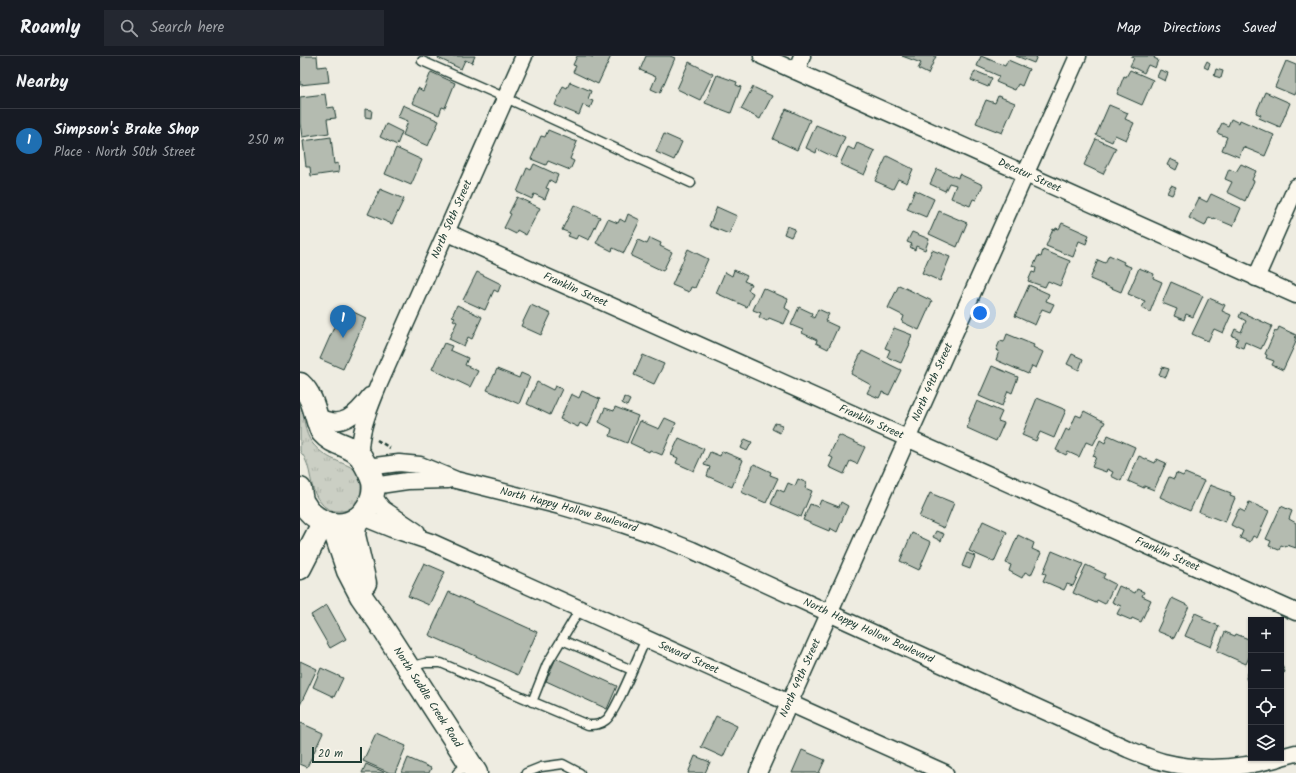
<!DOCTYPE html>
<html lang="en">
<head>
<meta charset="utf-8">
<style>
  :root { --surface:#171b24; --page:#242831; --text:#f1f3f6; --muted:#9ea1a6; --line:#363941; --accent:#1f6fb2 }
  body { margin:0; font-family:Kalam,sans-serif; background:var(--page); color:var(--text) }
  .controls { position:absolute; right:12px; bottom:12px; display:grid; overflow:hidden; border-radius:0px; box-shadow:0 1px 3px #0004 }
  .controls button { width:36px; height:36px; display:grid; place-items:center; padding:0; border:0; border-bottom:1px solid var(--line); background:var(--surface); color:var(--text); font:20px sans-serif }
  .scale { position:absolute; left:12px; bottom:10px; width:50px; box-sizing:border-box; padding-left:4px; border:2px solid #1f3d34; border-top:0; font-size:11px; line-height:14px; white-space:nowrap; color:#1f3d34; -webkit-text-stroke:3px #fbf7ec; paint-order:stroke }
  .you { position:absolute; left:680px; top:257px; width:14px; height:14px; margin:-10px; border:3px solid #fff; border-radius:50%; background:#1a73e8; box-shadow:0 0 0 6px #1a73e833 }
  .badge { display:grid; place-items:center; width:26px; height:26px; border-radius:50%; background:var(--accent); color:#fff; font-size:13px; font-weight:700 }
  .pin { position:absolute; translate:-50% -33px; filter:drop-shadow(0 1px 2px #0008) }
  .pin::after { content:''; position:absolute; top:21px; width:14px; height:12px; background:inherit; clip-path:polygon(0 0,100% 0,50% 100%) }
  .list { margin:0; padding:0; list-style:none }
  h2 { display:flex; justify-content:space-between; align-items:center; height:52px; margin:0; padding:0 16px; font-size:17px }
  h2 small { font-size:13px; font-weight:400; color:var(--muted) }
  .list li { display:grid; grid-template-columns:26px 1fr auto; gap:12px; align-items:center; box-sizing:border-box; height:64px; padding:0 16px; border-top:1px solid var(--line) }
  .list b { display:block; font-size:15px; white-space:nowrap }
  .list p { margin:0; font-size:13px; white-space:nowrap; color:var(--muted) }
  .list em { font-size:13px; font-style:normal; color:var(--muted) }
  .icon { flex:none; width:22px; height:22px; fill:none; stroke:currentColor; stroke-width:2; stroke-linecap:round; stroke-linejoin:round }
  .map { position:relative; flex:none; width:996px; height:717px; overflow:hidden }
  header { display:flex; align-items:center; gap:24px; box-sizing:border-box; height:56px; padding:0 20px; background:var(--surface); border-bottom:1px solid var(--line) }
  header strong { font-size:19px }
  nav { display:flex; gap:22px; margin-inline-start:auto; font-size:14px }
  .search { width:280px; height:36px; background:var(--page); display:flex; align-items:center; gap:10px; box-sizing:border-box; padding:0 14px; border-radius:0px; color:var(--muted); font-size:15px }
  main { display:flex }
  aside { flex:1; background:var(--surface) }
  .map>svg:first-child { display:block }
</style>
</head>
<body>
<header>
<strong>Roamly</strong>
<div class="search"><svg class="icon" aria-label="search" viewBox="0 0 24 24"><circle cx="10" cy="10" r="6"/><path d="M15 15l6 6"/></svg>Search here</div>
<nav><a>Map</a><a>Directions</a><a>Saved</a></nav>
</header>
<main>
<aside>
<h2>Nearby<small></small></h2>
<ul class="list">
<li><span class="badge">1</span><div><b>Simpson's Brake Shop</b><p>Place · North 50th Street</p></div><em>250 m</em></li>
</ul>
</aside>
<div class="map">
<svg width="996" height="717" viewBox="0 0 996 717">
  <defs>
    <pattern id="grass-tufts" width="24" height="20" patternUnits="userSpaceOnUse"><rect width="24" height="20" fill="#cbcfc4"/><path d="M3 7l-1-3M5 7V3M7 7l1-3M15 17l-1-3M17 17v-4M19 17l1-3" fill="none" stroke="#aeb3a9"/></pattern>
  </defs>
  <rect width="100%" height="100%" fill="#eeece1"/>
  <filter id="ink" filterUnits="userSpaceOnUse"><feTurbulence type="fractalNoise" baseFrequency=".025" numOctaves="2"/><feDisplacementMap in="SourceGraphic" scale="8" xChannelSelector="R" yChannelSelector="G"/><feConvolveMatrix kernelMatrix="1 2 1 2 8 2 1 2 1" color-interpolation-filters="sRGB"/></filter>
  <g filter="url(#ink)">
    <path fill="url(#grass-tufts)" stroke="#75867c" d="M0,347C5,360 3,376 13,388C18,394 27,401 35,404C50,411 62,412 61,433C61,438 60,442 57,447C53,452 47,455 41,455C34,456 26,453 22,448C7,434 14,411 0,395Z"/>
    <path fill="#b4bbb0" stroke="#1f3d34" d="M0,0H17L18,11L27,10L29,26L0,29Z
      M139,0H175L172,7L165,4L161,13L138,2Z
      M277,0H289L293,1V0H311L298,28L273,16L276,10L273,9Z
      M346,0H370L375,2L360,37L351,33L356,21L340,14Z
      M602,0H636L628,18L618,13L621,7Z
      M681,0L705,10L708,4L729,13L722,30L718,28L715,34L696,26L699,20L677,10Z
      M716,0H737L734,7Z
      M832,0H855L854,2L858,4L855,12L848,9L844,17L830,10L834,2L832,1Z
      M907,5L910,7L908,13L904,11Z
      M986,5L996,9V34L994,39L975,31Z
      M389,6L413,18L400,44L377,33Z
      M916,13L923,15L921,22L914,20Z
      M830,14L853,24L842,49L817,38L824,20L826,21Z
      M860,14L868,17L865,25L857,21Z
      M675,15L692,22L688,31L671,24Z
      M131,16L155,27L145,52L142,51L139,59L112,47L118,32L123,35Z
      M417,19L437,26L436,29L441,31L431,57L405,47Z
      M270,26L291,35L288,43L293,45L290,52L283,49L279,59L255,49L263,30L267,32Z
      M453,31L472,40L460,63L441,53Z
      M965,36L990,47L980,71L959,62L961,59L956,57Z
      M25,38L27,52L34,51L36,62L27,63L29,77L2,81L0,67V41Z
      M698,40L715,47L702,77L676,67L686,44L695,47Z
      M103,49L139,65L128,90L103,79L108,65L98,61Z
      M809,49L828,57L825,63L834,67L826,84L815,79L812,86L796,79Z
      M65,53L72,54L71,62L65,61Z
      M486,53L510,64L497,94L473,83Z
      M931,63L939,67L940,64L974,79L965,100L943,91L939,101L922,94L927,81L917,77L922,67L928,70Z
      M86,68L102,76L97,89L80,81Z
      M516,69L545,81L536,102L517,93L516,97L506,92Z
      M248,74L277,86L270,103L274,105L270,114L248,105L246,109L231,103L241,80L245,81Z
      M364,78L382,86L374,104L356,96Z
      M31,81L34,108L38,107L39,116L11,120L10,111H6L3,85Z
      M796,83L816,92L803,118L784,109Z
      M557,87L575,95L564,119L540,108L548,91L554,94Z
      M96,92L122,104L111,129L85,118Z
      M587,100L613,113L607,127L598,123L593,133L575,125Z
      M870,103L879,107L876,114L867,109Z
      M234,108L258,119L255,127L250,124L246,132L249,133L245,143L234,138L232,143L217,136L227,112L231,114Z
      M941,108L956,115L952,124L954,125L945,145L927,136L932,126L925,123L929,113L936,116Z
      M637,113L658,122L659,118L683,129L676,144L673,143L670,150L651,142L656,129L649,127L645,135L630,128Z
      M871,129L876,131L872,139L867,137Z
      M80,133L104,143L92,168L68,158Z
      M615,134L634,143L626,161L607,153Z
      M911,138L941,152L933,170L914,162V163L909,161L905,170L889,162L899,142L907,146Z
      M217,141L240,152L226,179L217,174L216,178L204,172L211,158L209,157Z
      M274,149L300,161L289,184L278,179L276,183L268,180L270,177L262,174Z
      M417,151L437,160L429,178L409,170Z
      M639,155L667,167L657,191L629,178Z
      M328,158L340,164L324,197L313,192L312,195L296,187L308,163L318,167L320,163L325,166Z
      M762,167L789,179L786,188L779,185L773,201L746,190L753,173L755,174L756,172L759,173Z
      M487,170L495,173L491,181L484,178Z
      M612,176L629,183L625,194L616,190L615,194L610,191L612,188L607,186Z
      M350,182L361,187L360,190L372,196L363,215L331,200L338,184L347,188Z
      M388,193L408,203L395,232L391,231L389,236L372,229Z
      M632,194L650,201L640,225L622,217Z
      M743,194L770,205L760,230L748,225L745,231L728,225L732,216L735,217L736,212L733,211L738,200L741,201Z
      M809,199L824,206L823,208L831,211L821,236L790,223L798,204L805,207Z
      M839,212L854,218L853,222L862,226L850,256L842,252L845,245L828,238Z
      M434,214L447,220L444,225L451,228L448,234L453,237L447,251L416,237L425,216L432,220Z
      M177,216L201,228L198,236L194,234L185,254L163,244Z
      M871,226L903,240L893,261L886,258L884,264L874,260L877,253L862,247Z
      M599,229L632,245L619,274L602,266L604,260L588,252Z
      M729,229L749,238L746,245L754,248L750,256L742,253L735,269L715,260Z
      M463,232L488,243L485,252L490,255L484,268L469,262L467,265L459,261L461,257L453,254Z
      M909,242L925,249L922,255L931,259L923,277L914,273L908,285L892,278Z
      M157,249L182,261L172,283L168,281L164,290L149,283L157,266L153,264L155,261L152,260Z
      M231,249L251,258L241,279L221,270Z
      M43,251L66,262L43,313L20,303Z
      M499,251L512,257L511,260L514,262L518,253L529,258L525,265L538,271L528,293L516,287L517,284L502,277L503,274L491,269Z
      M941,256L972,270L961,293L945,286L943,292L935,289L938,282L932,280L935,273L941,276L946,265L939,261Z
      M979,271L996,279L995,285L996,286L983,314L972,309L974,305L966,302L967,299L965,298L975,275L977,276Z
      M594,272L612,279L609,287L610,288L601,307L587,301L590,294L585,292Z
      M707,278L734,289L733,291L743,296L736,312L732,310L728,318L696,304L699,295L696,294L700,285L704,286Z
      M144,287L152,290L150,294L168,302L165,309L178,315L170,331L132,313Z
      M562,295L601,314L589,339L582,336L579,342L567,337L571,329L551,318Z
      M772,298L783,303L779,314L767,308Z
      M343,299L364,308L354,328L334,319Z
      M692,310L718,321L712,337L708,335L702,350L679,340Z
      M862,311L869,313L866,321L859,319Z
      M197,313L219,322L221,317L230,321L219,348L187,334Z
      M237,326L253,334L255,330L262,333L250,359L227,348Z
      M282,335L300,343L288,371L280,367L278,371L260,363L271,338L279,342Z
      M324,341L330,344L327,350L322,347Z
      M737,342L766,354L754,382L740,376L736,385L722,379Z
      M677,345L702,356L698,365L704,367L696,385L667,372L670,363H669Z
      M315,351L338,360L327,387L310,380L312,373L299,366L305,352L314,355Z
      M784,355L805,366L793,389L786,386L779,401L768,396L766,399L756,394L766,373L769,375L776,359L781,361Z
      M365,362L376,367L362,399L350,394L349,396L330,387L340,365L359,373Z
      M475,367L483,369L480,377L472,373Z
      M539,379L565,391L557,408L550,405L544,418L529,411L533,402L529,400Z
      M808,379L835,391L821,425L811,420L813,416L807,413L806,416L792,411L796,401L793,400L800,384L805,387Z
      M379,382L404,393L394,415L376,407L378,402L371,399Z
      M445,383L452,386L447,395L441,392Z
      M422,395L443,404L432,431L407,420L410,411L404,409L410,396L420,400Z
      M839,400L855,407L857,403L866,407L854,434L844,430V432L828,425Z
      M454,408L471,416L470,419L478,422L466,447L441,436Z
      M876,417L883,420L885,417L904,425L890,455L860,441L869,421L874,423Z
      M498,423L507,427L505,432L512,435L501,461L471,448L477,433L484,436L488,427L495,430Z
      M910,429L931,437L930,440L935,442L925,466L899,456Z
      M630,437L654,447L644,472L619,461Z
      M521,444L539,451L541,446L548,450L537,476L530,472L529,475L503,464L510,448L518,451Z
      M949,446L969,455L957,482L953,480L950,486L940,482L943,475L931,469L939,453L945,456Z
      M981,450L992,455L989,463L996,467V492L987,489L986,491L981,489L979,494L969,490L971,485L966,483Z
      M683,465L707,476L694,506L669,495Z
      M636,475L644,478L641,485L633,481Z
      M612,477L631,486L619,514L600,505Z
      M718,479L734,487L732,493L741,497L731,519L725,516L722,522L709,515L711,509L706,507Z
      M752,495L783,508L773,530L767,528L764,534L743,525L746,518L743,517Z
      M667,497L675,500L670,513L662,510Z
      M124,507L145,516L129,549L108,540Z
      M786,509L805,518L803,522L815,528L805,548L797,544L796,547L773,537Z
      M819,530L835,537L837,533L844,536L842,540L851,544L841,566L832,562L831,564L817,558L821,550L812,546Z
      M149,536L237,576L218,619L129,579Z
      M872,542L889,550L874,582L857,575Z
      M27,549L46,583L30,592L11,559Z
      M895,557L904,561L902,563L919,570L911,591L885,580Z
      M925,576L935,580L936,578L951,584V597L946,608L917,595Z
      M256,602L317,630L307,653L246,625Z
      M0,605L17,613L0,649Z
      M981,608L985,616L981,619Z
      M951,610V632L946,622Z
      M21,612L43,622L34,641L13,631Z
      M416,660L437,670L423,701L401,691Z
      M1,667L23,677L7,711L0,708V670Z
      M76,677L106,690L95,717H90L63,705Z
      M502,694L525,704L519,717H492Z
      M395,700L410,706L405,717H388Z
      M108,702L131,712L129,717H102Z
      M66,708L84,716V717H62Z"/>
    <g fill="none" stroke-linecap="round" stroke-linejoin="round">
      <g stroke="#1f3d34" stroke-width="11">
        <path id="lane" d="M122,5L206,42L391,127
          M262,584L332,614
          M109,611L125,607H141L288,669C295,669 300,669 306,664C316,657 339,597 346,583
          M232,646L247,608L280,553
          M157,717L168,707
          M226,717L241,711L263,708L280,717"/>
      </g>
      <g stroke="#1f3d34" stroke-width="19">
        <g id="street">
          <path id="s1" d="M462,0L996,239"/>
          <path d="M496,15L502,0"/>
          <path id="s2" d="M146,176L996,556"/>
          <path d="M956,222L996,131"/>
          <path d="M17,360C41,374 56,359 70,340"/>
          <path id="s3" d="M60,400C59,374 70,351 79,328L224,0"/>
          <path id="s4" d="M65,408L75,410L99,407L120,409L156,424L260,450L322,468L357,480L392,494L529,557L828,693C840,698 852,703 863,706C903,716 940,713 979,702"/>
          <path d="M73,430L107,425L148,424"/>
          <path d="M72,439L83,453L117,476"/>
          <path id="s5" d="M60,460L92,473L131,486L645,717"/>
          <path d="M981,701L996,697"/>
          <path id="s6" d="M458,717L778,0"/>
        </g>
      </g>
      <g stroke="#1f3d34" stroke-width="25">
        <g id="secondary">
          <path d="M0,328C11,338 14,352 18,366C20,369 20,374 23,377C33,389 51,388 61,401C65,408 71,418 73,426C76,442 64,462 48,467C31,472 12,463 4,448C1,444 1,438 0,433"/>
          <path d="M56,463L54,479L65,527"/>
          <path id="s7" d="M32,468L48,515L61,540L79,566L176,717"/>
          <path d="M0,512L20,473L27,467"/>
        </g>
      </g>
      <path stroke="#1f3d34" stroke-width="2.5" stroke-dasharray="4 3" stroke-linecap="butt" d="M77,384L90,392"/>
      <use href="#lane" stroke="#fbf7ec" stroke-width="8"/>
      <use href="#street" stroke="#fbf7ec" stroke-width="16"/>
      <use href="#secondary" stroke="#fbf7ec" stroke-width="22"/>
    </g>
  </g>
  <g text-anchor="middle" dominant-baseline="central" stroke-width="3" stroke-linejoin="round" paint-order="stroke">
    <g font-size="11" fill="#1f3d34" stroke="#fbf7ec">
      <text stroke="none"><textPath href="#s1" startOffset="293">Decatur Street</textPath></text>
      <text stroke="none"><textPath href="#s3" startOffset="255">North 50th Street</textPath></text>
      <text stroke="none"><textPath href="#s2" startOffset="142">Franklin Street</textPath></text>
      <text stroke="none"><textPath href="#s6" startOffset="428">North 49th Street</textPath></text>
      <text stroke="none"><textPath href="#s2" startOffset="466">Franklin Street</textPath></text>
      <text stroke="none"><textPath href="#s4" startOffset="211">North Happy Hollow Boulevard</textPath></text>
      <text stroke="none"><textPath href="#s2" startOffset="790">Franklin Street</textPath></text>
      <text stroke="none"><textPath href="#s4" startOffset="535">North Happy Hollow Boulevard</textPath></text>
      <text stroke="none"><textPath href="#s5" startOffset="358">Seward Street</textPath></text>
      <text stroke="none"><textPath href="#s6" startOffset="104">North 49th Street</textPath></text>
      <text stroke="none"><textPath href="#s7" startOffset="199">North Saddle Creek Road</textPath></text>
    </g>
  </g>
</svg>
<div class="controls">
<button>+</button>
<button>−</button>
<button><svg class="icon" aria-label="locate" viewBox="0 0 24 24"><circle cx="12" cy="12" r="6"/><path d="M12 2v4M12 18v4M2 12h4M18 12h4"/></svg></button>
<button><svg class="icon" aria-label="layers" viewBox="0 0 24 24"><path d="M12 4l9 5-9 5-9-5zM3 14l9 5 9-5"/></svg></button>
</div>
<div class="scale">20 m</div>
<div class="you"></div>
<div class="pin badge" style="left:43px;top:282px">1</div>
</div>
</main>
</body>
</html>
